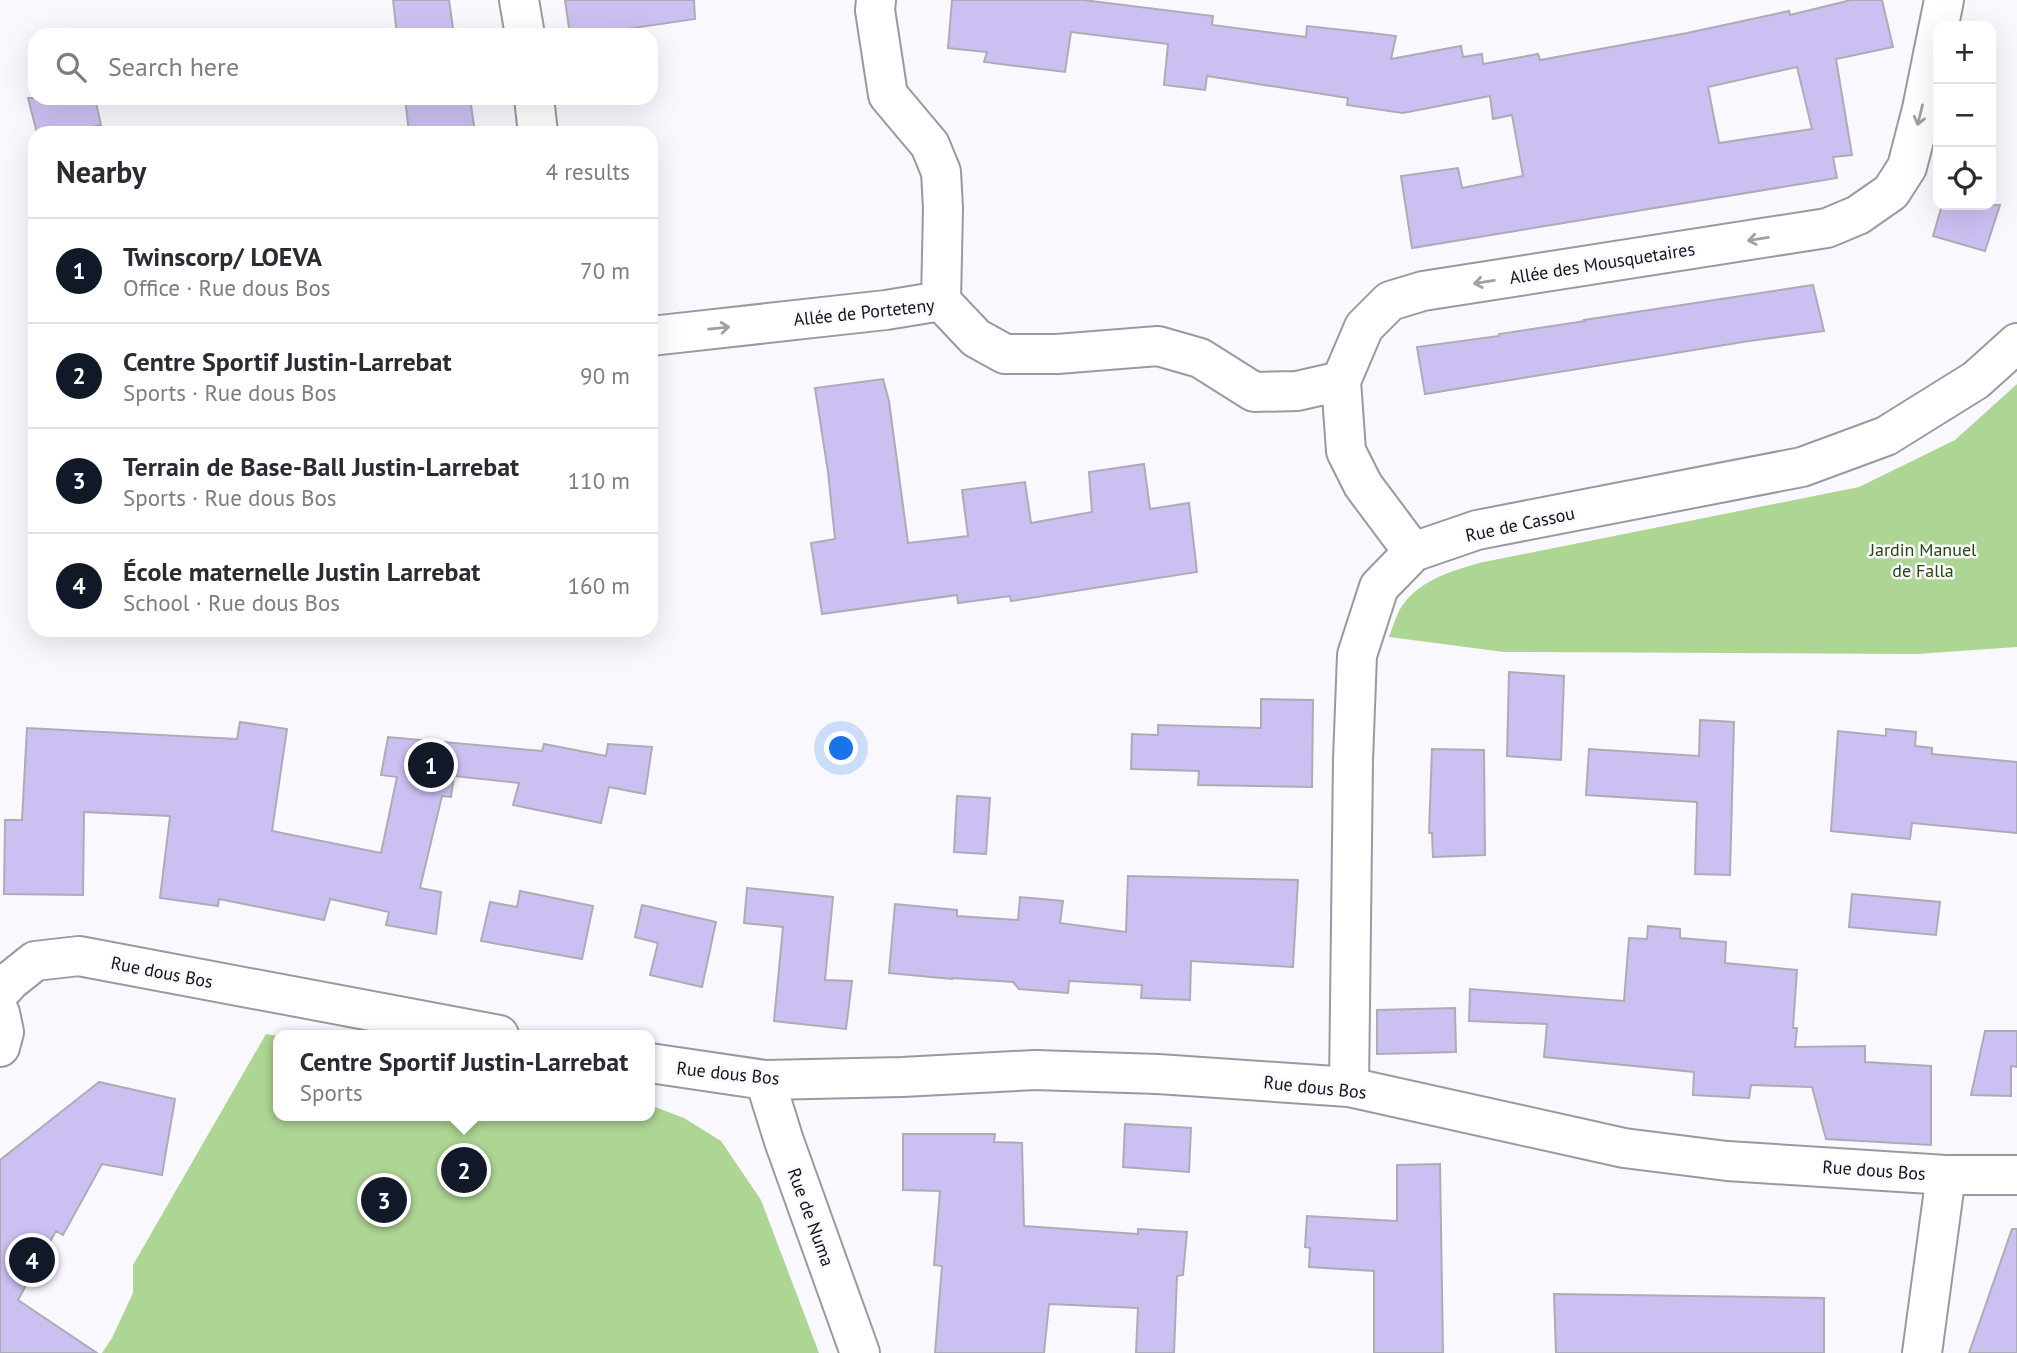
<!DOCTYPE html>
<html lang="en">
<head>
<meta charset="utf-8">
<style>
  :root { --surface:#fff; --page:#f7f7f7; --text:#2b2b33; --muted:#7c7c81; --line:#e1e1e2; --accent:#111827 }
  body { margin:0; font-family:"PT Sans",sans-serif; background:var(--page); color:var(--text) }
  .controls { position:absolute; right:21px; top:21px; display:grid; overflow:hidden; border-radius:14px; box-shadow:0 7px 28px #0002 }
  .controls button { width:63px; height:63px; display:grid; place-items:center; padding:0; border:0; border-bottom:2px solid var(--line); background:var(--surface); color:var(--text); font:35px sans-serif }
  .you { position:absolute; left:842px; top:749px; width:24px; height:24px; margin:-18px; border:5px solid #fff; border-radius:50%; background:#1a73e8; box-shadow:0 0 0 10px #1a73e833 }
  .badge { display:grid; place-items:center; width:46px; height:46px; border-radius:50%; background:var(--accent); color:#fff; font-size:23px; font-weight:700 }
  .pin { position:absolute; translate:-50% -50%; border:4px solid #fff; box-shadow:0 2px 7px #0006 }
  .popup { position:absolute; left:273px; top:1030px; width:382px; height:91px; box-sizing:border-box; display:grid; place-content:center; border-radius:14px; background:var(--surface); filter:drop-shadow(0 2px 5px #0005); font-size:23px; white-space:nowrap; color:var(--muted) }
  .popup b { font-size:26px; color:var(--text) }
  .popup::after { content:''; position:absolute; left:50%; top:100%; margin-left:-14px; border:14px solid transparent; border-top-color:var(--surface) }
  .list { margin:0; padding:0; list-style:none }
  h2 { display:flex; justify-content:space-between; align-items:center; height:91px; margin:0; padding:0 28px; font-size:30px }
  h2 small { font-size:23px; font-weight:400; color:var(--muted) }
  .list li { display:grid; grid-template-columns:46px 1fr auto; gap:21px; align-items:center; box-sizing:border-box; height:105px; padding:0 28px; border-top:2px solid var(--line) }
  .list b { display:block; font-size:26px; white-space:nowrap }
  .list p { margin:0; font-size:23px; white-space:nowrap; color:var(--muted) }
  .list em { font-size:23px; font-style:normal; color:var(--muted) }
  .icon { flex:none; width:38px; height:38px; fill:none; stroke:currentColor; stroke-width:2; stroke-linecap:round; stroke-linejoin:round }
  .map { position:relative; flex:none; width:2017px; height:1353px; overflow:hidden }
  .search { position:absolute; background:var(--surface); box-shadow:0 7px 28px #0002; left:28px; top:28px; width:630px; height:77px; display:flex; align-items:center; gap:18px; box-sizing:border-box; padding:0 24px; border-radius:21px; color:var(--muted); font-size:26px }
  .panel { position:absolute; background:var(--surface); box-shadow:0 7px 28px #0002; left:28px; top:126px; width:630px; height:511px; border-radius:21px }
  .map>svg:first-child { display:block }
</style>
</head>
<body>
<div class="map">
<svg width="2017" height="1353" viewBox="0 0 2017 1353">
  <rect width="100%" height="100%" fill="#f9f8ff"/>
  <path fill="#add593" d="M2017,384V647L1917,654L1504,652L1389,637C1392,629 1395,619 1399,611C1416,581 1449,572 1479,563L1859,487L1955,440Z
    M266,1034L278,1036L279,1116H650V1105L684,1118L721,1141L761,1200L819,1353H102L112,1338L133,1293V1265Z"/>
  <path fill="#ccc0f2" stroke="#adacb4" stroke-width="2" fill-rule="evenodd" d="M393,0H449L454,35H397Z
    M565,0H694L695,19L586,35H570Z
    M952,0H1083L1213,16L1212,25L1306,37L1307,26L1371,33L1396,36L1391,59L1461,46L1463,57L1482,54L1483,64L1538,54L1540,60L1687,33L1789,11L1790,15L1851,0H1882L1893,47L1836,59L1852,155L1833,157L1837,178L1412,248L1401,176L1458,168L1462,188L1523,176L1512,115L1493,119L1490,96L1403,113L1347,105L1348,98L1207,76L1205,90L1164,85L1168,44L1071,32L1065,72L984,62L987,52L948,48ZM1797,67L1812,129L1719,143L1708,87Z
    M28,98H95L101,125L67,133H37Z
    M405,98H470L475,133H409Z
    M1942,205H2000L1985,251L1933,236Z
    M1813,285L1824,331L1749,341L1425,394L1417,347L1499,336V334L1585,321L1584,320Z
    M883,379L889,401L908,543L968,536L962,490L1025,482L1031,523L1092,512L1089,472L1144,464L1150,509L1189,503L1197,572L1011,601L1010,596L958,603L957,595L822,614L811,543L835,539L828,472L815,388Z
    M1509,672L1564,676L1561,760L1507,756Z
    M1261,699L1313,700L1312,787L1198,785L1199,771L1131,769L1132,734L1158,735V725L1261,728Z
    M1700,720L1734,722L1730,875L1695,874L1697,802L1586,795L1589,749L1699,756Z
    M240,722L287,729L272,831L381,853L397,777L381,775L388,737L542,751L544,744L606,756L608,744L652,747L645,794L609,787L601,823L513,805L519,783L454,776L451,797L442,796L420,888L441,892L436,934L386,925L389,912L330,899L324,920L219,899L218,906L160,898L170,816L84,812L83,895L4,894L5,820H22L27,728L237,739Z
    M1886,729L1916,732L1915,746L1932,748V754L2017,762V833L1912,823L1910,839L1831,831L1838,731L1886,736Z
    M1432,749L1484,750L1485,855L1433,857L1432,833H1429Z
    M957,796L990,798L986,854L954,852Z
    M1128,876L1298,880L1293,967L1191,961L1190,1000L1141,998L1142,985L1069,981L1068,993L1019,989L1013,982L952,978V979L889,973L895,904L957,910V916L1018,920L1020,897L1063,901L1060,923L1126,932Z
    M747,888L833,897L825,980L852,981L846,1029L774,1021L783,927L744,923Z
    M520,891L593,906L582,959L481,941L490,902L517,907Z
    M1852,894L1940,902L1936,935L1849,927Z
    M642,905L716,922L702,987L650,975L658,943L635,937Z
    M1648,926L1680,929V938L1726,942L1725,963L1797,970L1793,1028H1797L1795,1047L1865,1046V1062L1931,1066V1145L1826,1139L1812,1087L1751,1085L1749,1098L1693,1095L1694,1072L1544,1057L1547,1024L1469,1021L1470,989L1624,1001L1629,938L1647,939Z
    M1455,1008L1456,1052L1377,1054V1010Z
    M1985,1031H2017V1067L2011,1066V1096L1971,1095Z
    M99,1082L175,1099L162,1175L102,1164L63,1235L56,1231L18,1300L97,1353H0V1160Z
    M1125,1124L1191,1128L1189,1172L1123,1167Z
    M903,1134H995L994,1142L1022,1143L1024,1226L1138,1234V1229L1187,1232L1183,1275L1177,1276L1174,1353H1136L1138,1308L1049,1304L1044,1353H935L942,1266L934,1265L940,1191L903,1190Z
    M1440,1164L1443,1353H1374V1271L1309,1267L1310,1248L1305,1247L1307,1216L1397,1221V1165Z
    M2012,1229H2017V1353H1969Z
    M1554,1294L1824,1298V1353H1556Z"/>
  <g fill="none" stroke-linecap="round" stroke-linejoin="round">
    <g stroke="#9a99a1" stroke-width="42">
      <path id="street" d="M519,0L525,35
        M876,0L875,10L888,95L930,145L941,172L943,208L941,301
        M534,98L538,133
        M941,301L976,338L1005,354H1057L1158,346L1200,358L1254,392L1297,391L1341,381
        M651,336L886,310L941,301
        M1413,552L1363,485L1346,451L1341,381L1364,327L1390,301L1423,291L1827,228L1858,215L1891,192L1907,167L1922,109L1944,0
        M0,992L10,981L35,961L79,956L499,1035
        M0,1013L4,1032L0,1047
        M650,1063L765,1080L902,1077L1035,1070L1158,1074L1349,1087L1624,1148L1727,1161L1946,1175H2017
        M765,1080L784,1141L860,1353
        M1349,1087L1353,760L1357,655L1379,587L1413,552L1477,530L1802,467L1886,436L1976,380L2017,343
        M1922,1353L1946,1175"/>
    </g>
    <use href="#street" stroke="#fff" stroke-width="38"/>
  </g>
  <defs><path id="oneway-shaft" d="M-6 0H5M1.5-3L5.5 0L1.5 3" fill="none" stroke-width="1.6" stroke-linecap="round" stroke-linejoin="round" transform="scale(1.75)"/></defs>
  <g stroke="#a1a0a1">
    <use href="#oneway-shaft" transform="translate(1920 115) rotate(104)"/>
    <use href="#oneway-shaft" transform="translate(1758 239) rotate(171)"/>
    <use href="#oneway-shaft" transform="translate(1484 282) rotate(171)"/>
    <use href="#oneway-shaft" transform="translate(719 328) rotate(-6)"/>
  </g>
  <g text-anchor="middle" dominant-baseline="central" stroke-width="5" stroke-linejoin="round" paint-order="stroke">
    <g font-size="18" fill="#131215" stroke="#f9f8ff">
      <text transform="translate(1602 263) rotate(-9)">Allée des Mousquetaires</text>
      <text transform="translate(864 312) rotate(-6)">Allée de Porteteny</text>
      <text transform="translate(1520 524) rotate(-12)">Rue de Cassou</text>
      <text transform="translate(162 972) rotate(11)">Rue dous Bos</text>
      <text transform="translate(728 1073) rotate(6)">Rue dous Bos</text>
      <text transform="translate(1315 1087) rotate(6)">Rue dous Bos</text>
      <text transform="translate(1874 1170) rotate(4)">Rue dous Bos</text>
      <text transform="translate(811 1217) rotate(70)">Rue de Numa</text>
    </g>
    <g font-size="18" fill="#28450d" stroke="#f9f8ff">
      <text x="1923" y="549">Jardin Manuel<tspan x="1923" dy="21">de Falla</tspan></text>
    </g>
  </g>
</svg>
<div class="controls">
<button>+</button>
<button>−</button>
<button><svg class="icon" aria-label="locate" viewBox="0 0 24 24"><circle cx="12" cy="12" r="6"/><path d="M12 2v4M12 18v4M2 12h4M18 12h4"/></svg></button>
</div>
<div class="you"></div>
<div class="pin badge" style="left:431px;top:765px">1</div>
<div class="pin badge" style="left:464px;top:1170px">2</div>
<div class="popup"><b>Centre Sportif Justin-Larrebat</b>Sports</div>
<div class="pin badge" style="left:384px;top:1200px">3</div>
<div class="pin badge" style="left:32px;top:1260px">4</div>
<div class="search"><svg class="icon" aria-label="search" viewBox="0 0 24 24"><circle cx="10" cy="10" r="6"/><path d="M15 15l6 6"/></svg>Search here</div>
<section class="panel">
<h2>Nearby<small>4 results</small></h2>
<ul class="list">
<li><span class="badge">1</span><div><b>Twinscorp/ LOEVA</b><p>Office · Rue dous Bos</p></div><em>70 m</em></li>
<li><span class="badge">2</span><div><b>Centre Sportif Justin-Larrebat</b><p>Sports · Rue dous Bos</p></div><em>90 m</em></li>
<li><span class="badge">3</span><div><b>Terrain de Base-Ball Justin-Larrebat</b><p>Sports · Rue dous Bos</p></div><em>110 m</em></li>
<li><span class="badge">4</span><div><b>École maternelle Justin Larrebat</b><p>School · Rue dous Bos</p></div><em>160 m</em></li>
</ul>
</section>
</div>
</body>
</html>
